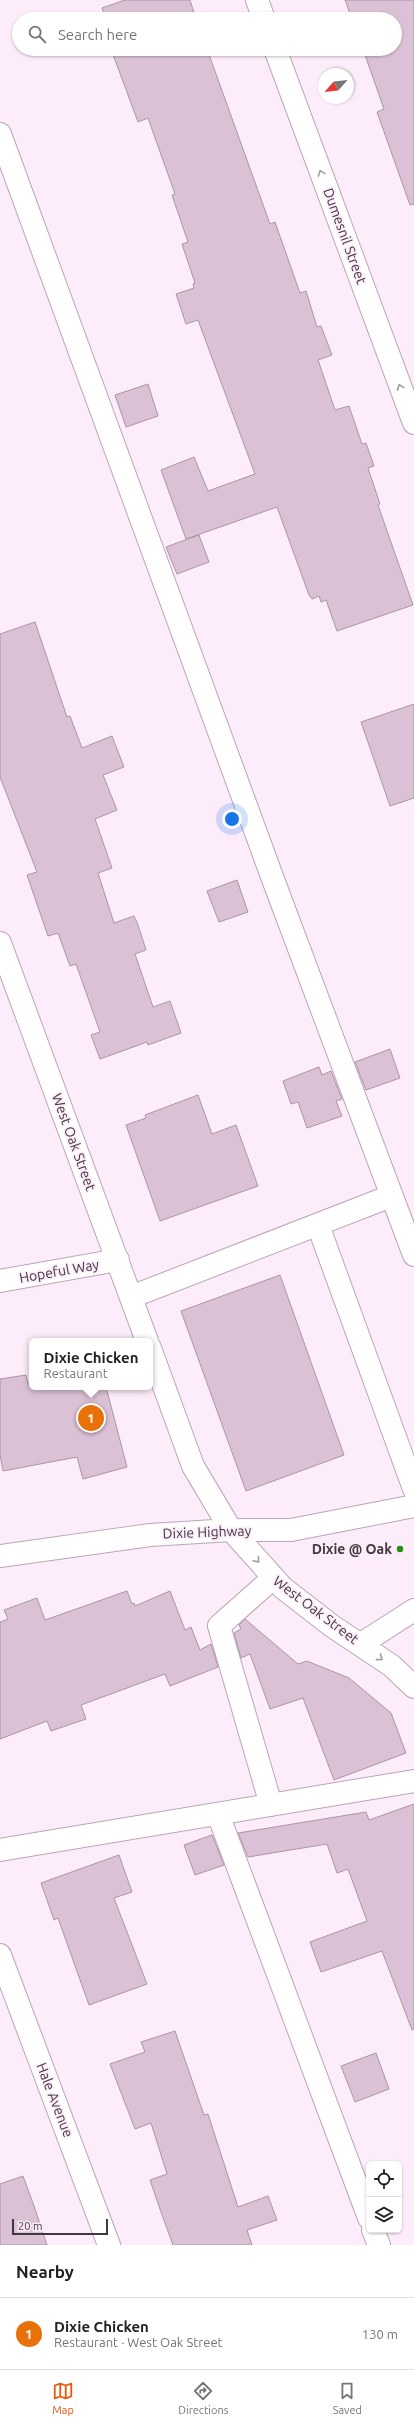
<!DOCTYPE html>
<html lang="en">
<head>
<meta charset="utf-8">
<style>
  :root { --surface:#fff; --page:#f2f2f2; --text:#222; --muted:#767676; --line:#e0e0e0; --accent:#ea580c }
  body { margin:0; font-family:Ubuntu,sans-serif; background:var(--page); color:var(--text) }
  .controls { position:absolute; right:12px; bottom:12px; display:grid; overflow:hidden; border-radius:6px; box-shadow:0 1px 3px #0004 }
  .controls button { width:36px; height:36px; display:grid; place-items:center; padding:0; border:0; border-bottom:1px solid var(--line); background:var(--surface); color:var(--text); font:20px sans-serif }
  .compass { position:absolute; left:318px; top:68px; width:36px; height:36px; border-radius:50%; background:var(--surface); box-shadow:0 1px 3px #0004; rotate:243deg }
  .scale { position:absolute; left:12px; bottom:10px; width:96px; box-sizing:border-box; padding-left:4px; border:2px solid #41373f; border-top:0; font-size:11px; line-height:14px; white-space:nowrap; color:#41373f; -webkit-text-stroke:3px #fdedfa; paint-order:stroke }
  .you { position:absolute; left:232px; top:819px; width:14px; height:14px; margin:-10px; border:3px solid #fff; border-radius:50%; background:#1a73e8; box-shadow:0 0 0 6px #1a73e833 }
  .badge { display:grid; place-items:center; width:26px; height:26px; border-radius:50%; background:var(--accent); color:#fff; font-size:13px; font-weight:700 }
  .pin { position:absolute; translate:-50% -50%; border:2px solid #fff; box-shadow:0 1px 4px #0006 }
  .popup { position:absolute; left:29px; top:1338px; width:124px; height:52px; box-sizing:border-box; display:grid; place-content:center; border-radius:6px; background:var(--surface); filter:drop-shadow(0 1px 3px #0005); font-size:13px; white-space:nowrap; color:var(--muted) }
  .popup b { font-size:15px; color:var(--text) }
  .popup::after { content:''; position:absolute; left:50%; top:100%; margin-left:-8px; border:8px solid transparent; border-top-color:var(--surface) }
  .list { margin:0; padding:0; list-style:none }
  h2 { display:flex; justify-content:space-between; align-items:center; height:52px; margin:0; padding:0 16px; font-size:17px }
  h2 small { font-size:13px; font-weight:400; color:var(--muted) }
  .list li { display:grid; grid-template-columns:26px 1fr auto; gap:12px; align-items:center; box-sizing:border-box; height:72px; padding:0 16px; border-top:1px solid var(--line) }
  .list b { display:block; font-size:15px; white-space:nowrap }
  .list p { margin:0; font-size:13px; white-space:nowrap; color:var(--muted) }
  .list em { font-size:13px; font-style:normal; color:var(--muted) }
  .icon { flex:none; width:22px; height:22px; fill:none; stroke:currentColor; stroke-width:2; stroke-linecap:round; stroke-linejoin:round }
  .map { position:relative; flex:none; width:414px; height:2245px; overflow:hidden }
  .search { position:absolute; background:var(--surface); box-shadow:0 1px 3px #0004; left:12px; right:12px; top:12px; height:44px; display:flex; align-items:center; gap:10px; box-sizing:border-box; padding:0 14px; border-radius:22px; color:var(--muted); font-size:15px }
  .sheet { height:124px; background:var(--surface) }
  nav { display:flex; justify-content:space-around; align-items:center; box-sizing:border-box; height:56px; border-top:1px solid var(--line); background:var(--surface); font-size:11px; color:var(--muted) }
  nav a { display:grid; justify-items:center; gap:2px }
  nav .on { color:var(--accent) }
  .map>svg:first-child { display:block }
</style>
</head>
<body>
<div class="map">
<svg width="414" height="2245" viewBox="0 0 414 2245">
  <rect width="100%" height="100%" fill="#fdedfa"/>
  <path fill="#dbc1d5" stroke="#ac94a7" d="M125,0H190L196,19H106L102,8Z
    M345,0H414V204L410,205L377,112L384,109L363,49H395V19H352Z
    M111,49H207L270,224L275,222L300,293L306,291L317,327L321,326L332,355L318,360L335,410L349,406L362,444L366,443L374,466L368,468L380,504L378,505L413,605L337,631L326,600L321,602L319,596L312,599L309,595L277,507L186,539L161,470L194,457L208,491L255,474L198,320L186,324L176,294L194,288L193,284L195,283L182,244L188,242L172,195L175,194L148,118L138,122Z
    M148,384L158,416L126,427L115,395Z
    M199,535L209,562L177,574L166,547Z
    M35,622L67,717L70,716L82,748L112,736L124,767L103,775L117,810L95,819L112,868L98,873L114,923L134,916L138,925L146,950L135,954L153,1007L170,1001L181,1033L148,1045L147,1042L100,1059L91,1035L100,1032L76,964L70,966L58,933L48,936L27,875L37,872L0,777V634Z
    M414,704V798L390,806L361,722Z
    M237,880L248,912L219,922L207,891Z
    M390,1049L400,1078L366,1090L355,1062Z
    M319,1067L322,1075L331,1071L342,1099L336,1101L342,1116L307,1128L298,1102L291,1104L283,1081Z
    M198,1095L212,1134L236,1125L258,1186L160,1221L126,1125L146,1118L145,1115Z
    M280,1275L344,1455L246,1491L181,1311Z
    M26,1375L28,1384H32V1387H106L127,1467L83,1479L77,1457L3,1471L0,1455V1379Z
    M127,1591L132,1604L134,1603L135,1606L170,1591L185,1630L191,1627L200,1650L211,1644L218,1667L170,1686L165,1674L81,1705L86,1719L51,1731L47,1721L0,1739V1622L8,1619L4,1610L37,1598L45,1620Z
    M245,1619L298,1664L307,1661L349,1678L391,1713L406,1753L334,1780L303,1698L270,1709L250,1654L241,1658L234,1633L241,1629L239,1625Z
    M414,1804V2029L412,2030L382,1951L321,1972L310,1942L367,1921L348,1869L337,1873L327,1844L248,1857L238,1833L366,1812L369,1820Z
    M212,1835L224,1865L195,1875L184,1845Z
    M119,1855L132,1892L114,1898L147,1984L89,2005L58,1918L54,1920L41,1883Z
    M175,2031L204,2115L208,2114L238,2207L268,2196L277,2220L247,2230L252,2245H173L161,2212L150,2180L167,2174L151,2123L135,2129L110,2064L145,2052L141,2042Z
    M376,2053L389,2089L355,2102L341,2066Z
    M23,2176L34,2206L47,2245H0V2184Z"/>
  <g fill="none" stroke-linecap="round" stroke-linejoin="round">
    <g stroke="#bda4b8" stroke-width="24">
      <path id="minor" d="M0,134L274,882L414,1255
        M318,1225L414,1489
        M0,1281L118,1260
        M131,1297L391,1196
        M0,1556L150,1535L231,1530H291L414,1506
        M361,1644L414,1610
        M271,1805L219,1626L273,1578
        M218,1814L369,2218
        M0,1850L414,1781
        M0,1955L109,2245
        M373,2230L379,2245"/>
    </g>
    <g stroke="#bda4b8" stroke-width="24">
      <path id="major" d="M257,0L264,19
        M275,49L414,423
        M0,943L147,1341
        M150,1348L193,1466L231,1530L283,1588L332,1626L392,1666L414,1687"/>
    </g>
    <use href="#minor" stroke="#fff" stroke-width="22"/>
    <use href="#major" stroke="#fff" stroke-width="22"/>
  </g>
  <defs><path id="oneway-chevron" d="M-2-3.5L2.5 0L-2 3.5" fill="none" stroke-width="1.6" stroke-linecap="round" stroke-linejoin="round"/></defs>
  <g stroke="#a09b9f">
    <use href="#oneway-chevron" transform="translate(321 173) rotate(-110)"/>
    <use href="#oneway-chevron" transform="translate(400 387) rotate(-110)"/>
    <use href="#oneway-chevron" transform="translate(257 1560) rotate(49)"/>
    <use href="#oneway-chevron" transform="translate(380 1658) rotate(36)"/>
  </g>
  <circle fill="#268f10" stroke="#fdedfa" stroke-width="1.5" cx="400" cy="1549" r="4"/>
  <g text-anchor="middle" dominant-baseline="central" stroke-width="3.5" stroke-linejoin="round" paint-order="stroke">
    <g font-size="14" fill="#41373f" stroke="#fdedfa">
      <text transform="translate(345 236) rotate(70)">Dumesnil Street</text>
      <text transform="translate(74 1142) rotate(70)">West Oak Street</text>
      <text transform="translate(59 1271) rotate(-10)">Hopeful Way</text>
      <text transform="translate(207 1532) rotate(-2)">Dixie Highway</text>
      <text transform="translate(316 1610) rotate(37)">West Oak Street</text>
      <text transform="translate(55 2100) rotate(69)">Hale Avenue</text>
    </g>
    <g font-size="14" font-weight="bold" fill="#41373f" stroke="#fdedfa" text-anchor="end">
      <text x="392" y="1549">Dixie @ Oak</text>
    </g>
  </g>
</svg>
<div class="controls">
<button><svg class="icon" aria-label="locate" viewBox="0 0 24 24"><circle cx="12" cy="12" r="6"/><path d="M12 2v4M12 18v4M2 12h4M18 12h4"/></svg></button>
<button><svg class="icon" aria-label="layers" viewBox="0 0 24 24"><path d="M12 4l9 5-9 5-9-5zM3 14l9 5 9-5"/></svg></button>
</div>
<svg class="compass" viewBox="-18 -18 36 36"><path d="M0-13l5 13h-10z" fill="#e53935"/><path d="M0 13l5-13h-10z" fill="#767676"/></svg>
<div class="scale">20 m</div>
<div class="you"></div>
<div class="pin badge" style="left:91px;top:1418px;background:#e8710a">1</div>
<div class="popup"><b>Dixie Chicken</b>Restaurant</div>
<div class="search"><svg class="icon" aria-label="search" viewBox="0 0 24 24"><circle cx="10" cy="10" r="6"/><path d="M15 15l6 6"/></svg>Search here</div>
</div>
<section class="sheet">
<h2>Nearby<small></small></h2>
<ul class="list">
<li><span class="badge" style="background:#e8710a">1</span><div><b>Dixie Chicken</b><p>Restaurant · West Oak Street</p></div><em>130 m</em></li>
</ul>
</section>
<nav>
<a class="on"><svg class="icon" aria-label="map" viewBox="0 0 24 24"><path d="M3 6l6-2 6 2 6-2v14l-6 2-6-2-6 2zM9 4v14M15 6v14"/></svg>Map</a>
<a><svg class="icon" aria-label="directions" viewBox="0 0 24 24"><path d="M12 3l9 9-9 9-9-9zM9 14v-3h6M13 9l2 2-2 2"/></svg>Directions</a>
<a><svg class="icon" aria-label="saved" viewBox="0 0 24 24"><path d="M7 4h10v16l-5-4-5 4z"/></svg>Saved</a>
</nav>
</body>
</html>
